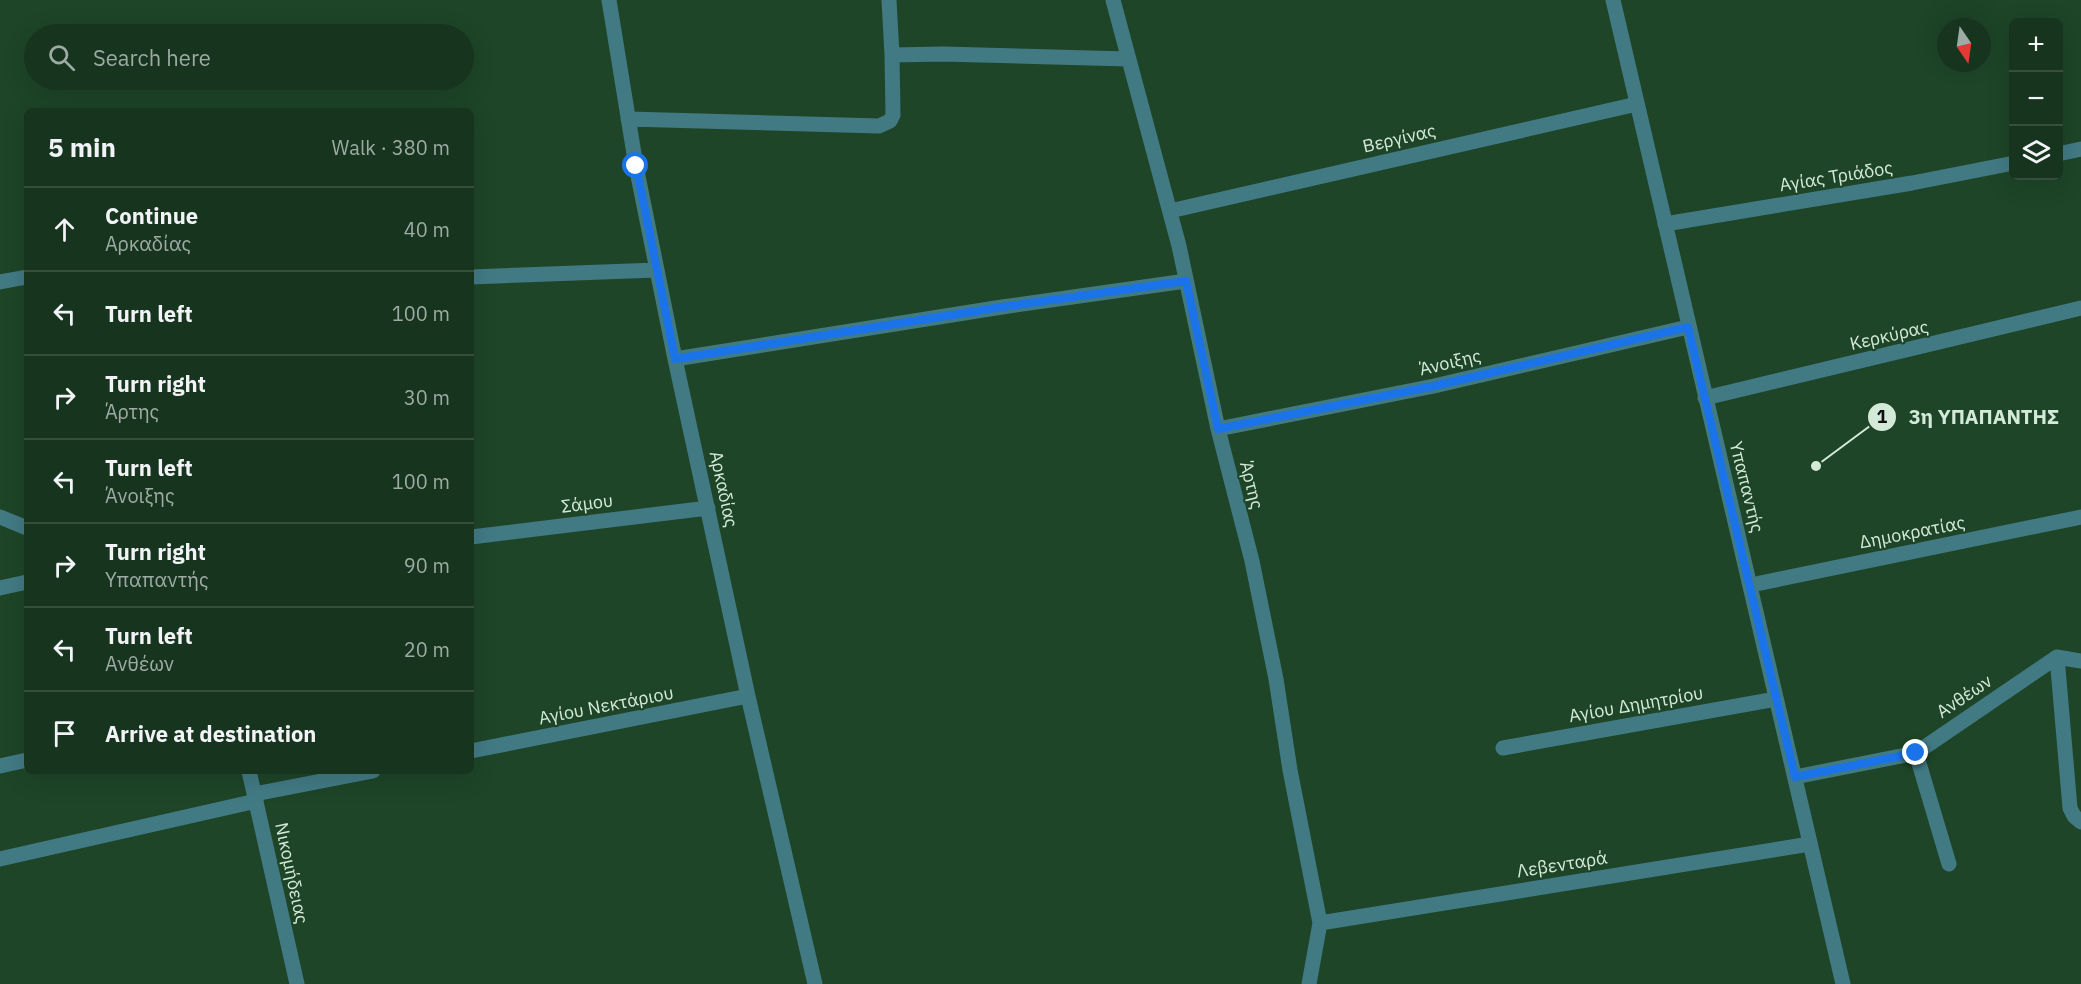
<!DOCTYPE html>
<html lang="en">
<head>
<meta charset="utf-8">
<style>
  :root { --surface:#16341e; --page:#233f2b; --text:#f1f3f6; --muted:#9eaaa4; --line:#354f3c }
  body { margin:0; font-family:"IBM Plex Sans",sans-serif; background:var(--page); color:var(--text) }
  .controls { position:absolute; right:18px; top:18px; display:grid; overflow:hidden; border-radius:9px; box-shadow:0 6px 24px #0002 }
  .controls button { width:54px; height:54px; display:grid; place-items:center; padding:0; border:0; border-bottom:2px solid var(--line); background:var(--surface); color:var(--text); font:30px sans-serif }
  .compass { position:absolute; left:1937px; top:18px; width:54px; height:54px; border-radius:50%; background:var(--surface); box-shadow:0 6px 24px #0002; rotate:167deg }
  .stop { position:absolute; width:18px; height:18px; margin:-14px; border:4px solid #1a73e8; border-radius:50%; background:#fff }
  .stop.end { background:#1a73e8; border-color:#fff; box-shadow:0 2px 6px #0008 }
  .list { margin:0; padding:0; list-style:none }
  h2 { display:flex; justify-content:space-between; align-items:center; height:78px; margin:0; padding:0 24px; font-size:26px }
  h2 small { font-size:20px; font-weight:400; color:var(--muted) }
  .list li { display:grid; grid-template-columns:39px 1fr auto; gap:18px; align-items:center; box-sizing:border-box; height:84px; padding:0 24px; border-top:2px solid var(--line) }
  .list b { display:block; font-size:22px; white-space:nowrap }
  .list p { margin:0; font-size:20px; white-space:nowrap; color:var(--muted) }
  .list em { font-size:20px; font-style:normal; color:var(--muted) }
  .icon { flex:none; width:33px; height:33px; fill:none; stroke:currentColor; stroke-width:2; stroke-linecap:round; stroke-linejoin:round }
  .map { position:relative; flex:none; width:2081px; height:984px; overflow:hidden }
  .search { position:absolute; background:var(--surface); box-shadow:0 6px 24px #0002; left:24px; top:24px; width:450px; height:66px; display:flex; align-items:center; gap:15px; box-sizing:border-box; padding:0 21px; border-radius:33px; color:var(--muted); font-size:22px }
  .panel { position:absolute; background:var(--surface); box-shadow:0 6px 24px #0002; left:24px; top:108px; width:450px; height:666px; border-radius:9px }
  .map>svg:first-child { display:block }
</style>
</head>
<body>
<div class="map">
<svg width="2081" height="984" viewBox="0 0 2081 984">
  <rect width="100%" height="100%" fill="#1e4528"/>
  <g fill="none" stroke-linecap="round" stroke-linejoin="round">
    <path stroke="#427a84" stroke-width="15" d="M0,282L27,277
      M0,517L27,528
      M1916,753L1949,864
      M0,859L256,801"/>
    <path stroke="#427a84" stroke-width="15" d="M609,0L636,166L675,359L748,696L815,984
      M889,0L892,55
      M1113,0L1179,246L1218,429L1252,561L1276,679L1290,770L1320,923L1309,984
      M628,119L879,126L890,121L893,115L892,55L943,54L1128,59
      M2058,154L2081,149
      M1170,211L1637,104
      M1665,224L1912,183L2014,163
      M471,277L657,270
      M675,359L1002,307L1186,281
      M1705,398L2081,308
      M1218,429L1434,386L1688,327
      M471,537L708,508
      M0,588L27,582
      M2057,657L2070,808L2074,816L2081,822
      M1503,748L1776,699
      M471,751L748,696
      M0,766L27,760
      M249,771L297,984
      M1795,777L1916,753L2057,657L2081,661
      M255,794L373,771
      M1320,923L1810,844"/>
    <path stroke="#427a84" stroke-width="15" d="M1613,0L1843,984
      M1751,585L2081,517"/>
  </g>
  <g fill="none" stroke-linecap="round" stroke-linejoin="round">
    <path stroke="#1a73e8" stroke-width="8" d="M636,166L675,359L1002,307L1186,281L1218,429L1434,386L1688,327L1795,777L1916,753"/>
  </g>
  <g text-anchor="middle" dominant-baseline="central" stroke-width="4.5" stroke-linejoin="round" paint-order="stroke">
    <g font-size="18" fill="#d4ead8" stroke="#1e4528">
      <text transform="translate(1399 138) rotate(-13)">Βεργίνας</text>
      <text transform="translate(1836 176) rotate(-9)">Αγίας Τριάδος</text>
      <text transform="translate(1889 335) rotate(-13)">Κερκύρας</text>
      <text transform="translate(1450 362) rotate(-13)">Άνοιξης</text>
      <text transform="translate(1252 485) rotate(76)">Άρτης</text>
      <text transform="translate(1747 487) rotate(76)">Υπαπαντής</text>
      <text transform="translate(724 489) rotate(78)">Αρκαδίας</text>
      <text transform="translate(587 503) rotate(-7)">Σάμου</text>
      <text transform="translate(1912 532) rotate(-11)">Δημοκρατίας</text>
      <text transform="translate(1964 696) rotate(-34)">Ανθέων</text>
      <text transform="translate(1636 704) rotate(-10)">Αγίου Δημητρίου</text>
      <text transform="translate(606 705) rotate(-11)">Αγίου Νεκτάριου</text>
      <text transform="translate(1562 864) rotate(-9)">Λεβενταρά</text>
      <text transform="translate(292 873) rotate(78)">Νικομήδειας</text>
    </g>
  </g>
  <path fill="none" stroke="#d4ead8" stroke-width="2" d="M1816 466L1882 417"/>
  <g fill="#d4ead8" stroke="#1e4528" stroke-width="2">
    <circle cx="1816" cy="466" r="6"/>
    <circle cx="1882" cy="417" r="15"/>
  </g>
  <g font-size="18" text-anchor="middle" font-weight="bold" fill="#111">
    <text x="1882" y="423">1</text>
  </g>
  <g font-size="20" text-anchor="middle" font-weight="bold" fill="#d4ead8" stroke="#1e4528" stroke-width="4.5" stroke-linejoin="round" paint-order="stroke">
    <text x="1984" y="424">3η ΥΠΑΠΑΝΤΗΣ</text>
  </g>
</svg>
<div class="controls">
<button>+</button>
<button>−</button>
<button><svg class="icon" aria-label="layers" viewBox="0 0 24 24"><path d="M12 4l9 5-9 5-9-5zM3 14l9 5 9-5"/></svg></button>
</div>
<svg class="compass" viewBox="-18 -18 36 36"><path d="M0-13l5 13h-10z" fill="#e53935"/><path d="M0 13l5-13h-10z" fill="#9eaaa4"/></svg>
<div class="stop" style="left:636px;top:166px"></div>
<div class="stop end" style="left:1916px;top:753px"></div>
<div class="search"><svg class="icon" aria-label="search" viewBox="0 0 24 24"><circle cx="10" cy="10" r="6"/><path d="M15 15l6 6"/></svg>Search here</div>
<section class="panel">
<h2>5 min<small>Walk · 380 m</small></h2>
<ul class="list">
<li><svg class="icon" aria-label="ahead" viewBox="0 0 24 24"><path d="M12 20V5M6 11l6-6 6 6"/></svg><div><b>Continue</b><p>Αρκαδίας</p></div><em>40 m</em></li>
<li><svg class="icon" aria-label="left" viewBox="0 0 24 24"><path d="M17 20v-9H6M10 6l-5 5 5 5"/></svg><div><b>Turn left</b></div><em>100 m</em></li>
<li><svg class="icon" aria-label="right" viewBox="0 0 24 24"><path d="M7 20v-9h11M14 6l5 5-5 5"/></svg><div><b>Turn right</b><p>Άρτης</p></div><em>30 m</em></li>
<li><svg class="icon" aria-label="left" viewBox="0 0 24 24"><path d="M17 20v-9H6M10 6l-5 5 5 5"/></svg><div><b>Turn left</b><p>Άνοιξης</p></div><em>100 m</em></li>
<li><svg class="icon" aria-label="right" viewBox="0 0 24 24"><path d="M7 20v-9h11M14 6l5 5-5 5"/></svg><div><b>Turn right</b><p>Υπαπαντής</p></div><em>90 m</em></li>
<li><svg class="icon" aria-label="left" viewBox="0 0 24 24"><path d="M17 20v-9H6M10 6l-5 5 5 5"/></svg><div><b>Turn left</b><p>Ανθέων</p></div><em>20 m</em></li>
<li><svg class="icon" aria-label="arrive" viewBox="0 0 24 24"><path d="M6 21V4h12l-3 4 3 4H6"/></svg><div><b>Arrive at destination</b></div></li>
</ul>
</section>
</div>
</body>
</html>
